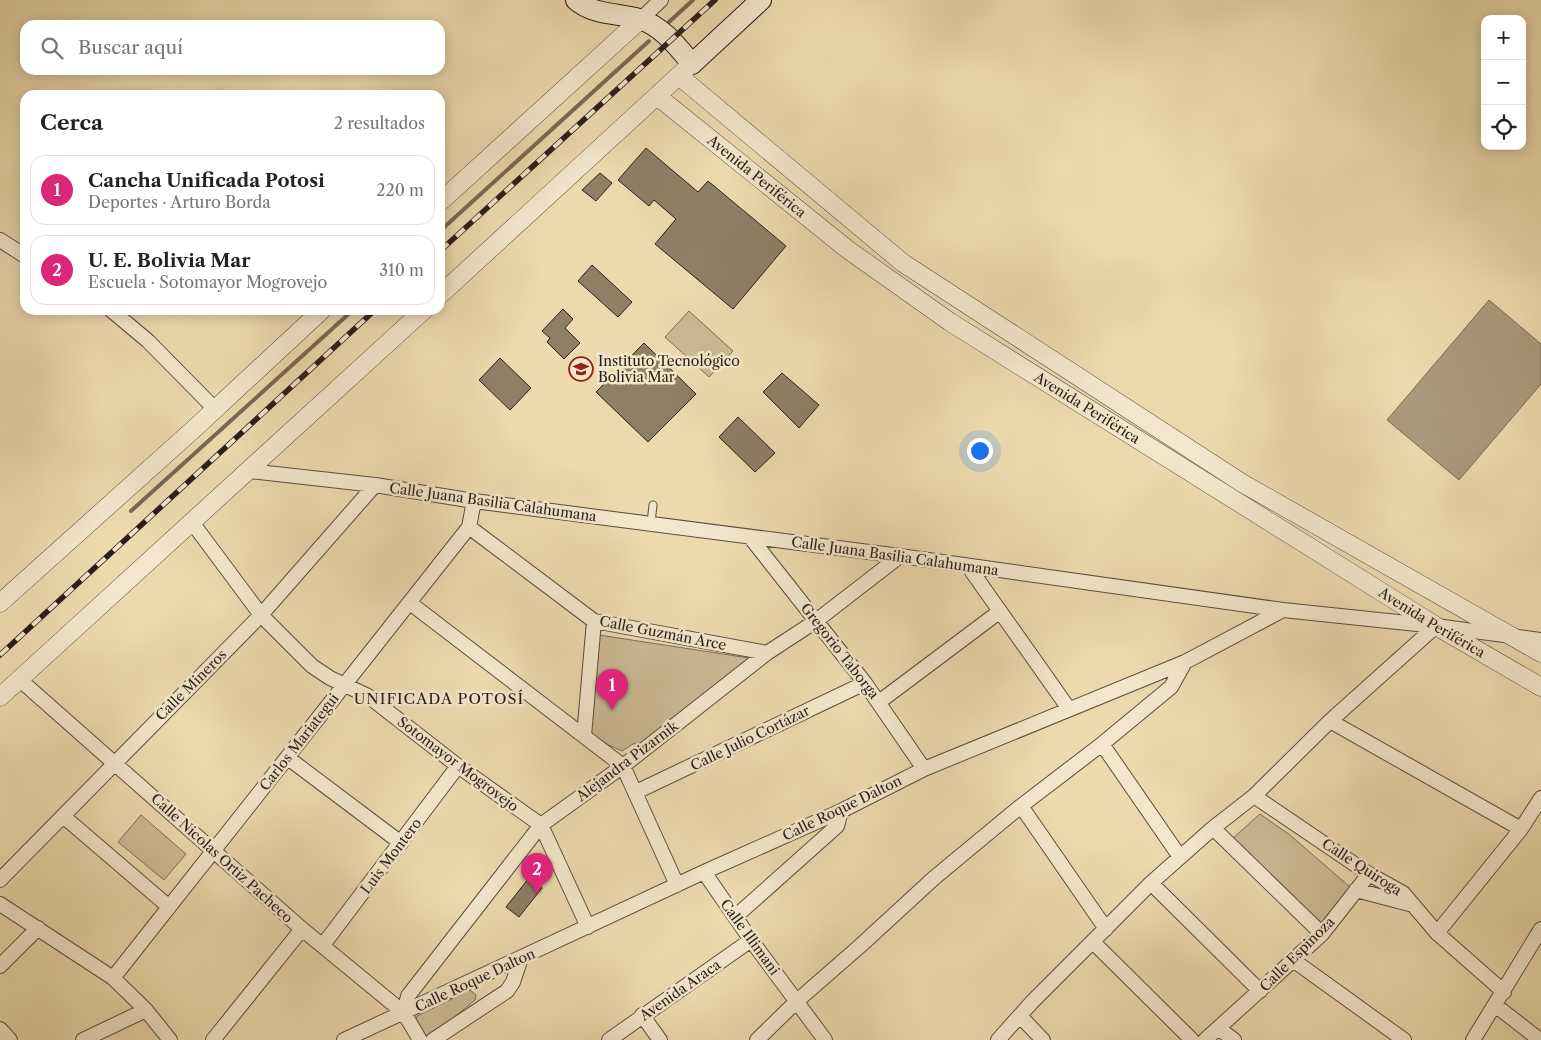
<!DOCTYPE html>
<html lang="es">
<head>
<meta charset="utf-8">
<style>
  :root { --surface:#fff; --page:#f6f6f6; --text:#222; --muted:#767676; --line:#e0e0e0; --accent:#db2777 }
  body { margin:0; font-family:"Libre Caslon Text",serif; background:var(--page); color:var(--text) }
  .controls { position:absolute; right:15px; top:15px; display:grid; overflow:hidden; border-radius:10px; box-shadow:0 2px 12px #0003 }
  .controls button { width:45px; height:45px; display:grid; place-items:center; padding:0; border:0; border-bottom:1px solid var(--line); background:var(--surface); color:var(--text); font:25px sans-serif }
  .you { position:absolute; left:979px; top:450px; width:18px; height:18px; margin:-12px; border:4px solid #fff; border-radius:50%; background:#1a73e8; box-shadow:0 0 0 8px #1a73e833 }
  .badge { display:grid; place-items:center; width:32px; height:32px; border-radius:50%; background:var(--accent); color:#fff; font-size:16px; font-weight:700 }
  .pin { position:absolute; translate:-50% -41px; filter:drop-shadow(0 1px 2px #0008) }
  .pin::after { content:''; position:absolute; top:26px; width:18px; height:15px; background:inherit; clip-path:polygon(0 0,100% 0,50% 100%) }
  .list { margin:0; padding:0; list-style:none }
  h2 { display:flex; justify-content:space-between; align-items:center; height:65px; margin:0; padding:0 20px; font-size:21px }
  h2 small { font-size:16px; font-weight:400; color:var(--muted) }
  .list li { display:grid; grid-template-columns:32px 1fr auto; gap:15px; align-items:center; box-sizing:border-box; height:70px; margin:0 10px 10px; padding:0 10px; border:1px solid var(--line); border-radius:15px }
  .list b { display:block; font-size:19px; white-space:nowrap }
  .list p { margin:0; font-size:16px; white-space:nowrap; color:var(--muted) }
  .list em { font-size:16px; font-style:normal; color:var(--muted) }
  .icon { flex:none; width:28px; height:28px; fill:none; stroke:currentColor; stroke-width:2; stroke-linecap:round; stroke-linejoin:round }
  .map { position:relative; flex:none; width:1541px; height:1040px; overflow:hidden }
  .search { position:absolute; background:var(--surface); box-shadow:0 2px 12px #0003; left:20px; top:20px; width:425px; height:55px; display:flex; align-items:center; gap:12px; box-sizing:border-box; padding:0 18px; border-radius:15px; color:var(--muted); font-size:19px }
  .panel { position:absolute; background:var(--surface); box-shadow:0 2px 12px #0003; left:20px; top:90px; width:425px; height:225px; border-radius:15px }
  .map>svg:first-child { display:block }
</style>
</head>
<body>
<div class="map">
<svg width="1541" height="1040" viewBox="0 0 1541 1040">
  <rect width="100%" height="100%" fill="#ecd9ae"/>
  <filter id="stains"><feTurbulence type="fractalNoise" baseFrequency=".004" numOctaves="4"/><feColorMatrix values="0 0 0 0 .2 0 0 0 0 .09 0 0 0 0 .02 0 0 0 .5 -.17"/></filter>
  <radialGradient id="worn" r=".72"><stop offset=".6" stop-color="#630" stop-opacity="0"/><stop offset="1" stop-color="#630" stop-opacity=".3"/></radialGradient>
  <path fill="#cbb994" stroke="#7a6c55" d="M689,311L733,351L709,377L665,337Z
    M599,635L749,658L651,742L633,744L622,751L587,735Z
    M1260,814L1290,835L1350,887L1321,924L1233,838Z
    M141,815L186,854L164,880L118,842Z
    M470,990L476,995L475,1000L430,1037L423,1035L415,1021L417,1016Z"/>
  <path fill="#aa997a" stroke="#776852" d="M1489,300L1541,344V384L1459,480L1387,420Z"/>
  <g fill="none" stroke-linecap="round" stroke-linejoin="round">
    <path stroke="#776852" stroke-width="4" d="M669,22L693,0
      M440,231L649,41
      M131,511L353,310"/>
  </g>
  <path fill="#8f7f65" stroke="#2a1e16" d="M646,148L698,192L708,181L786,246L733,309L655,244L676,219L654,200L649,206L618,180Z
    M600,173L612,183L596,201L582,190Z
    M592,265L632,302L618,317L578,281Z
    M563,309L573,319L565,328L580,343L564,359L547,342L550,338L542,331Z
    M644,343L696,394L648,442L596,392Z
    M500,358L531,388L510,410L479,380Z
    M782,373L819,405L799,428L763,392Z
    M738,417L775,453L755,472L719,437Z
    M529,878L542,888L519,917L506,907Z"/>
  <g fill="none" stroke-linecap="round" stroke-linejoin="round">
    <g stroke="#5a4d3c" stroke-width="9">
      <path id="service" d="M651,523L653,505"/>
    </g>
    <g stroke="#5a4d3c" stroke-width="16">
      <path id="minor" d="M640,20L661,0
        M0,240L25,256
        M111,310L148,341L214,408
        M249,471L375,485L474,501L900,556L1283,610L1436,626L1541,640
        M191,521L261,615L312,666L330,678L368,696L458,766L541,825L588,927
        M469,527L594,621L767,653
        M750,537L865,683L924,769
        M968,566L1069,709
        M410,603L623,766L677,885
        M19,679L302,929L404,1013L420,1040
        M879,702L999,612
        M1330,721L1521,829
        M584,736L594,621
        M1102,744L1180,857
        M288,758L401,843
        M636,792L865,683
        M1254,796L1369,874L1403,893L1437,933L1504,992
        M1021,806L1106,929
        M63,816L168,906
        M1213,828L1322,934
        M704,872L751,940L825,1040
        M0,880L261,615L375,485
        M1151,883L1260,991
        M1356,890L1413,905
        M0,904L113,978L146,1010L170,1040
        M735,917L837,826L841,811
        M1437,933L1521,829L1541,798
        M1093,942L1192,1040
        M323,945L458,766
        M1293,960L1404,1040
        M0,966L38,928
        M113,978L469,527L474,501
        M1495,1005L1540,1040
        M404,1013L408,996L541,825L623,766L767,653L816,621L900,556
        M642,1015L660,1040
        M1020,1016L1043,1040
        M1218,1028L1234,1040
        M0,1029L10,1040
        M83,1040L146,1010
        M213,1040L302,929
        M344,1040L704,872L841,811L924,769L1185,662L1283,610
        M433,1040L507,991L513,982L521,958
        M609,1040L751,940
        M757,1040L797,1001L860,946L934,878L1021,806L1102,744L1171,687L1185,662
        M998,1040L1032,1002L1151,883L1213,828L1254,796L1330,721L1436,626
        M1205,1040L1322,934L1369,874
        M1473,1040L1541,929"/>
    </g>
    <g stroke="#5a4d3c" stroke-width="19">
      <g id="tertiary">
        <path d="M679,76L903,263L1242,483L1541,653"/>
        <path id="s1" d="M657,96L847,249L950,322L1436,626L1541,687"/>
        <path d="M440,202L640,20"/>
        <path d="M440,295L686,69"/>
        <path d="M0,603L195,428L322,310"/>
        <path d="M0,697L424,310"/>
      </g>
    </g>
    <g stroke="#2a1e16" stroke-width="22">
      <path id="secondary" d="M576,0C593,15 618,13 639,19C662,26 677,46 692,64L761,0"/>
    </g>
    <use href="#service" stroke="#f3e6ca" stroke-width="7"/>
    <use href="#minor" stroke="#f3e6ca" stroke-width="14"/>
    <use href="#tertiary" stroke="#f3e6ca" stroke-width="18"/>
    <use href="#secondary" stroke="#f3e6ca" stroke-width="20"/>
    <g stroke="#2a1e16" stroke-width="5.5">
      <path id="rail" d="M440,251L715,0
        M0,655L375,310"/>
    </g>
    <use href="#rail" stroke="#f3e6ca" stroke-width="4" stroke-dasharray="11" stroke-linecap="butt"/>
  </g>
  <defs>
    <g id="university-ring" transform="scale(1.25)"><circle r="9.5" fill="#f3e6ca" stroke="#8f2418" stroke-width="1.5"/><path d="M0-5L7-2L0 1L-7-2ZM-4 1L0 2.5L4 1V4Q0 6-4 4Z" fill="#8f2418"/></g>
  </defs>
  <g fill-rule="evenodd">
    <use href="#university-ring" x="581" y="369"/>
  </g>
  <g text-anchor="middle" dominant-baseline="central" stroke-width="5" stroke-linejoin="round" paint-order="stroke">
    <g font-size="14" fill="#2a1e16" stroke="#f3e6ca">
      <text stroke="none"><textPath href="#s1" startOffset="128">Avenida Periférica</textPath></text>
      <text stroke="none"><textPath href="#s1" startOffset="532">Avenida Periférica</textPath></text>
      <text transform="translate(493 502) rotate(8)">Calle Juana Basilia Calahumana</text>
      <text transform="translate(895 556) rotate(8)">Calle Juana Basilia Calahumana</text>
      <text stroke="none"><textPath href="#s1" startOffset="938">Avenida Periférica</textPath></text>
      <text transform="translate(663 633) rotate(11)">Calle Guzmán Arce</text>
      <text transform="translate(840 651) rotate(52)">Gregorio Taborga</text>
      <text transform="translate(191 685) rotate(-45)">Calle Mineros</text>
      <text transform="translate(750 738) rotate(-26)">Calle Julio Cortázar</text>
      <text transform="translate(299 742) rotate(-52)">Carlos Mariategui</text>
      <text transform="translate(627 761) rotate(-37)">Alejandra Pizarnik</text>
      <text transform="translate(458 764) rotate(37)">Sotomayor Mogrovejo</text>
      <text transform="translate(842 808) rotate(-26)">Calle Roque Dalton</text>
      <text transform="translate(391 856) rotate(-53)">Luis Montero</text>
      <text transform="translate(222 858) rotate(42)">Calle Nicolas Ortiz Pacheco</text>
      <text transform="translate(1362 867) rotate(33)">Calle Quiroga</text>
      <text transform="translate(750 937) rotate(54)">Calle Illimani</text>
      <text transform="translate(1297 954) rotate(-45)">Calle Espinoza</text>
      <text transform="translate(475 980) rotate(-25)">Calle Roque Dalton</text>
      <text transform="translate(680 990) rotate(-35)">Avenida Araca</text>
    </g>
    <g font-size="14" fill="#2a1e16" stroke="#f3e6ca" text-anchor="start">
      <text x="598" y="361">Instituto Tecnológico<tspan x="598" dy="16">Bolivia Mar</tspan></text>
    </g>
    <g font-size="15" letter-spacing="1" fill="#2a1e16" stroke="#f3e6ca">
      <text x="439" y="698">UNIFICADA POTOSÍ</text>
    </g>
  </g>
  <rect width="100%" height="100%" filter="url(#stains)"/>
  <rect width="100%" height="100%" fill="url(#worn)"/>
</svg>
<div class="controls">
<button>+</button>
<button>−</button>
<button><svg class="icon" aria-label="locate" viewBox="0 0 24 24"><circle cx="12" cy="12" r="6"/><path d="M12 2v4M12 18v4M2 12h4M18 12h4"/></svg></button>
</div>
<div class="you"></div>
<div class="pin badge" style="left:612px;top:710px">1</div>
<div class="pin badge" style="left:537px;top:894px">2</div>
<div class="search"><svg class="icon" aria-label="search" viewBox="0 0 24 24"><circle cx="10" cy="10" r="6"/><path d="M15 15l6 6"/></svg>Buscar aquí</div>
<section class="panel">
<h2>Cerca<small>2 resultados</small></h2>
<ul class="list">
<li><span class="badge">1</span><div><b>Cancha Unificada Potosi</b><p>Deportes · Arturo Borda</p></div><em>220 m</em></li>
<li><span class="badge">2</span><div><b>U. E. Bolivia Mar</b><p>Escuela · Sotomayor Mogrovejo</p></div><em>310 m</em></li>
</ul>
</section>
</div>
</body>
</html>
